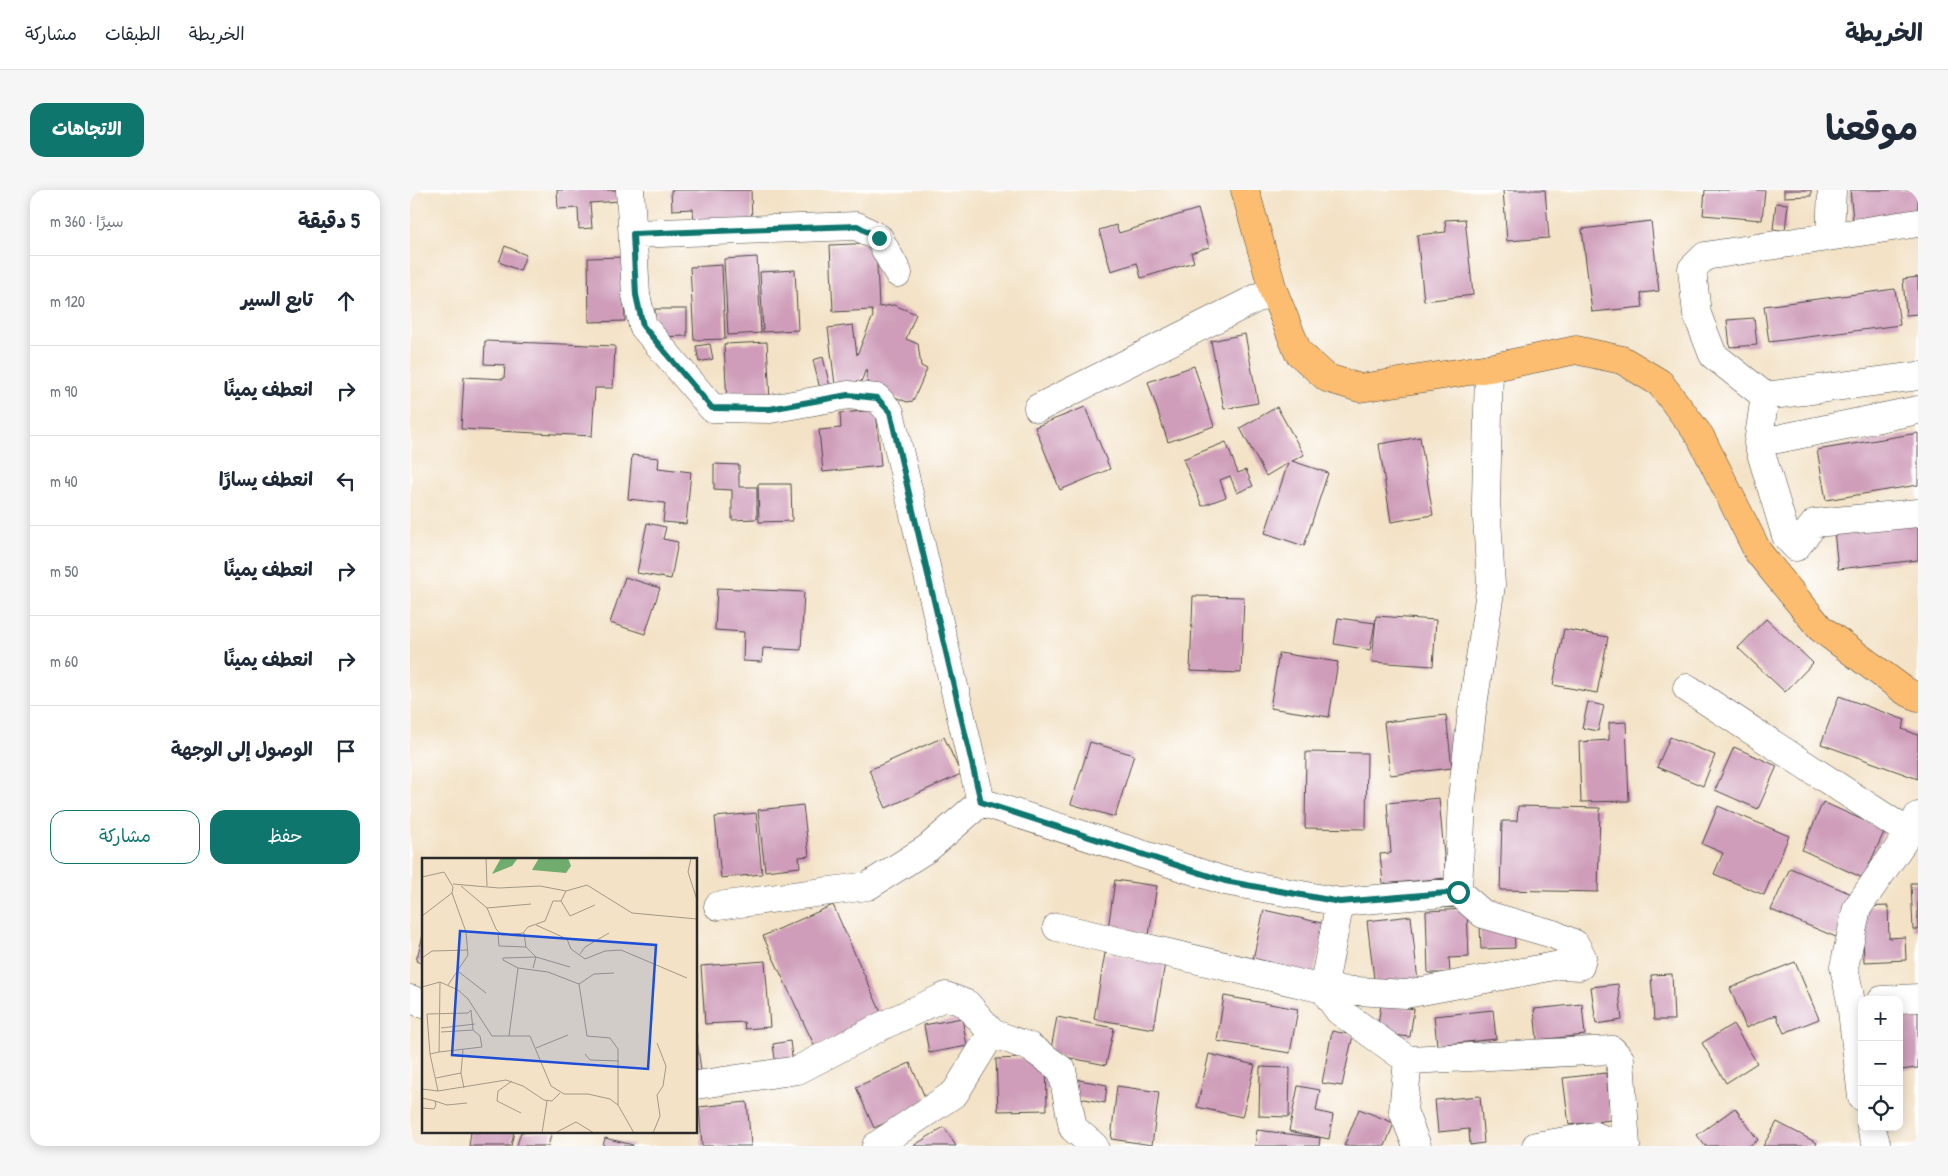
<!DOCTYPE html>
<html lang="ar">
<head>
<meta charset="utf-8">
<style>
  :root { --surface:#fff; --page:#f6f6f7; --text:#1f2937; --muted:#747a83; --line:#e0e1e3; --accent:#0f766e }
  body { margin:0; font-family:"Patrick Hand","Playpen Sans Arabic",sans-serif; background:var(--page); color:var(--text); direction:rtl }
  .controls { position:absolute; right:15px; bottom:15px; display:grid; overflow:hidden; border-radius:10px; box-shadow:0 2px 12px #0003 }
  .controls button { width:45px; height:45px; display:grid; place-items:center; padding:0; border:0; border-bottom:1px solid var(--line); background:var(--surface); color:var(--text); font:25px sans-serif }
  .stop { position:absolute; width:15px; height:15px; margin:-11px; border:4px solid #0f766e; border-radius:50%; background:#fff }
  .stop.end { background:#0f766e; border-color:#fff; box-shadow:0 1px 5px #0008 }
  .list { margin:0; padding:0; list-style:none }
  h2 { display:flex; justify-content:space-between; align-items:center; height:65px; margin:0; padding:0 20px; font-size:21px }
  h2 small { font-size:16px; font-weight:400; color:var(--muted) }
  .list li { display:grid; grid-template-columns:32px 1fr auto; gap:15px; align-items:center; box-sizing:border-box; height:90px; padding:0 20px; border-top:1px solid var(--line) }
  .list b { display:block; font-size:19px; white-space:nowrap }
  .list em { font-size:16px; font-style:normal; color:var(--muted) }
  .actions { display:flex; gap:10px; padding:15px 20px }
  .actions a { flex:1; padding:11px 0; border:1px solid var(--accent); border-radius:15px; text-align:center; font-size:18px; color:var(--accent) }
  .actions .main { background:var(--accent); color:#fff }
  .icon { flex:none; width:28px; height:28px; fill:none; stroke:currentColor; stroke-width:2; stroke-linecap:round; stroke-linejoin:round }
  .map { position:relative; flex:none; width:1508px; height:956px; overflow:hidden; direction:ltr; border-radius:15px }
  header { display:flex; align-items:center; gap:30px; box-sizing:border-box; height:70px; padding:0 25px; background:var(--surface); border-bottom:1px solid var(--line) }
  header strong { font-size:24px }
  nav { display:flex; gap:28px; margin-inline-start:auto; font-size:18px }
  .intro { display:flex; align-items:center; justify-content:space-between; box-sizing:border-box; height:120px; padding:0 30px }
  h1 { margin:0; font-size:35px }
  .button { padding:12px 22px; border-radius:15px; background:var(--accent); color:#fff; font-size:18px; font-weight:700 }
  main { display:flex; gap:30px; padding:0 30px }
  aside { flex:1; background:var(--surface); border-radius:15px; box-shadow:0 2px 12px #0003 }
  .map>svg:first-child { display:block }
</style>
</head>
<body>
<header>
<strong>الخريطة</strong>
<nav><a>الخريطة</a><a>الطبقات</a><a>مشاركة</a></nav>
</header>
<div class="intro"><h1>موقعنا</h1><a class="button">الاتجاهات</a></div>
<main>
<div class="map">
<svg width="1508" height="956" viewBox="0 0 1508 956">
  <rect width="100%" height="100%" fill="#fff"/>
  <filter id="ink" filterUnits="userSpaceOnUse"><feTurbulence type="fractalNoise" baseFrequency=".02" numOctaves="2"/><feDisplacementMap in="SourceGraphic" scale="10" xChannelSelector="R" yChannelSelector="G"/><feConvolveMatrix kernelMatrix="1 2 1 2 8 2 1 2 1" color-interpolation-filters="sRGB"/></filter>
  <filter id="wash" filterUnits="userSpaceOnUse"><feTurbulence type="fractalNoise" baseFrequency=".0096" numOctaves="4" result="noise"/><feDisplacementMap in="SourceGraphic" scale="20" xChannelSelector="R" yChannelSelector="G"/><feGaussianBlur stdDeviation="1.12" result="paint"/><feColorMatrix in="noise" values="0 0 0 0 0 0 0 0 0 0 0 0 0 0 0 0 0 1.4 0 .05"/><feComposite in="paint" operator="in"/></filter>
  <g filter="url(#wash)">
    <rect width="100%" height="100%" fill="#f3e2c6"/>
    <g id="blocks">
      <path fill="#cf9db9" d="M147,0H209L210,11L180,13L182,38L169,39L168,18L148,19Z
        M261,0H341L342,34L284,36L283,19L262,20Z
        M1093,0H1135L1139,48L1097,51Z
        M1295,0H1355L1352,30L1293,25Z
        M1374,0H1401V6L1374,7Z
        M1440,0H1508V22L1443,30Z
        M1366,13L1378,14L1375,41L1363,39Z
        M788,19L799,57L781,63L784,72L731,88L727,73L701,81L689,40L706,35L709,43Z
        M1055,29L1063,105L1014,111L1007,45L1036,42L1035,30Z
        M1241,31L1249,101L1231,103L1233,117L1182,122L1172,39Z
        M466,53L469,117L484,115L506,124L496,149L508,154L511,176L517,179L503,211L497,212L458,196L456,179L451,192L425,195L418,138L443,135L447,165L463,126L462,120L423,122L420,55Z
        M95,56L116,65L110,81L89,72Z
        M213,67L215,131L179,132L178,68Z
        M347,67L351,143L318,145L314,69Z
        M312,75L315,149L284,150L280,77Z
        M385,80L388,140L353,142L350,82Z
        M1508,87V124L1496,125L1493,89Z
        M1485,99L1490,135L1359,152L1354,116Z
        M245,119H277V146L245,147Z
        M1344,128L1347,155L1320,157L1317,130Z
        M835,144L848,213L814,219L801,151Z
        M75,151L205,156L203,198H185L182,246L51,239L54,187L94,189L95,175L74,174Z
        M357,152L360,212L317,214L314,154Z
        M300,154L303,169L289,172L286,156Z
        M413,167L420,197L410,199L403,170Z
        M784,176L804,236L758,252L738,192Z
        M675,217L700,279L650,300L625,237Z
        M867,217L894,265L882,271L918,283L894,356L855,343L878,273L856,286L830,238Z
        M466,220L471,276L413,282L409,240L431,238L430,223Z
        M1508,243V295L1416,310L1407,260Z
        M1010,247L1023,325L981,332L969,254Z
        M816,252L828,283L836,280L843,296L827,303L820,286L810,290L816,307L792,316L773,269Z
        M222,265L249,268L248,278L281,282L276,334L253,332L255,313L218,309Z
        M304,274L329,275V297H347V329L322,330V300L304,299Z
        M348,294H381L382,331L349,332Z
        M1508,331V370L1428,379L1424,341Z
        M237,333L256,337L253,349L268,352L261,389L227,383Z
        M215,387L250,398L235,444L200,433Z
        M307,398L394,402L391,460L353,458L352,472L333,471L334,442L305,440Z
        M783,406L834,407L831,483L780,481Z
        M966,426L1026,430L1023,476L962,472Z
        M928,428L965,433L960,460L924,454Z
        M1356,429L1403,473L1375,502L1328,458Z
        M1154,439L1198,447L1187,503L1143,495Z
        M869,463L928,472L919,527L860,518Z
        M1429,506L1495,530L1492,539L1508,545V589L1411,554Z
        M1178,512L1194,516L1188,541L1172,538Z
        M1036,525L1042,578L980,585L974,532Z
        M1216,532L1219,611L1171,612L1169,552L1199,550V533Z
        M534,547L551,584L476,618L459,580Z
        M1260,547L1305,565L1293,596L1247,577Z
        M680,552L724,565L705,627L661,614Z
        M1324,557L1367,576L1348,619L1305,600Z
        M896,562L957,563L956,639L895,638Z
        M1029,608L1036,688L973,694L970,664L981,663L977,613Z
        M1413,612L1475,640L1453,688L1392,660Z
        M393,615L399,666L389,667L390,677L355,681L348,620Z
        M1108,616L1190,618L1188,702L1090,700L1092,631H1107Z
        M1308,616L1379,646L1354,705L1304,684L1313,663L1292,654Z
        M346,623L352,684L311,688L305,627Z
        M1380,678L1444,705L1426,747L1361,720Z
        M705,690L747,696L739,745L698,739Z
        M1501,693H1508V740H1503Z
        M423,715L473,827L405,857L353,746Z
        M1478,716L1479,748L1495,747L1496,770L1454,772L1452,717Z
        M1057,719L1059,767L1039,768L1040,783H1018L1016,721Z
        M854,720L916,734L902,792L841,778Z
        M1001,726L1008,792L965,797L957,731Z
        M1104,734L1105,758L1071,759L1070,736Z
        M13,746H14V774L6,771Z
        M695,763L755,773L744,839L684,829Z
        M355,771L360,837L335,839L334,832L295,834L291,776Z
        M1385,772L1409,829L1374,843L1366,825L1336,838L1320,798Z
        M1262,784L1264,830H1244L1241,785Z
        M1208,794L1212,830L1186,834L1181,797Z
        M814,806L888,819L880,863L807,851Z
        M1508,813V878L1489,880V815Z
        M971,814L1004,819L1000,847L967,843Z
        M1172,814L1175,845L1127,850L1124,819Z
        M1083,820L1086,849L1027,855L1024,826Z
        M647,827L704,838L696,875L640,864Z
        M552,828L557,856L519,863L514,835Z
        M1323,834L1347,873L1316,893L1292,853Z
        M922,841L943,845L932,896L912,893Z
        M286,843L292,888H286Z
        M380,851L383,875L366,877L363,854Z
        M799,864L845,875L832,927L787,917Z
        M636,867L637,920L588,921L586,869Z
        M500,873L518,914L464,938L446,897Z
        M850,877L880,878L879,927L849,926Z
        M1196,883L1201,930L1159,935L1153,888Z
        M664,889L697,895L695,913L660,906Z
        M707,896L749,902L742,955L701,949Z
        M888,896L910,900L906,921L923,925L919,949L879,941Z
        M1070,906L1074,953L1060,955L1059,939L1028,942L1025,910Z
        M337,912L341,956H292L289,917Z
        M1325,918L1348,950L1339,956H1295L1287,945Z
        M949,919L984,933L975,956H934Z
        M1367,932L1407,953L1405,956H1353Z
        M534,937L546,956H503Z
        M847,940L910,948L909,956H845Z
        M61,942H104L101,956H59Z
        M111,942H142L138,956H109L107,955Z
        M195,948L223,955V956H193Z"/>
    </g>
  </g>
  <g filter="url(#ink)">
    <use href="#blocks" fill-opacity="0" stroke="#494642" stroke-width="1"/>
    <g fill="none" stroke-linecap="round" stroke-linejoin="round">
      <g stroke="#494642" stroke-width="29">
        <path id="minor" d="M220,0L226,105L233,136L302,218L360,219L438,205L467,208L480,222L571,612L815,691L930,712L1048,702L1073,724L1143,744L1165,754L1172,767L1170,776L1150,775L996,804L913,799L929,821L998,870L993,921L1007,956
          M1508,33L1295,66L1282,79L1287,124L1303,165L1355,206L1508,186
          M223,44L447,36L469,48L488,83
          M1420,45L1422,0
          M1355,206L1348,253L1376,346L1386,357L1405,333L1508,323
          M628,218L863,100
          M1348,253L1508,220
          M1277,498L1499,643
          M1048,702L1052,608L1062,522L1081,395L1076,311L1079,178
          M308,716L458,696L518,658L571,612
          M647,737L913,799L930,712
          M0,809L14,814
          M1472,810L1508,808
          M998,870L1202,860L1210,869L1216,956
          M286,895L388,880L470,837L536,806L557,814L582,843L620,857L652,880L663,938L684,956
          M1452,907L1441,812L1434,777L1447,718L1499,643L1508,626
          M1461,937L1467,956
          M466,956L545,903L582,843
          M1126,956L1185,946L1210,956"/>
      </g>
      <g stroke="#494642" stroke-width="29">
        <path id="major" d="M835,0L863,100L888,162L917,188L950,198L1079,178L1166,160L1212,170L1250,193L1290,246L1348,362L1410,438L1495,501L1508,507"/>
      </g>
      <use href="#minor" stroke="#fff" stroke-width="28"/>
      <use href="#major" stroke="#fcbd6f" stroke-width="28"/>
    </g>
  </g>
  <g fill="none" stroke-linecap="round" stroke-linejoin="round" filter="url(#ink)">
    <path stroke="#0f766e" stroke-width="6" d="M469,48L447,36L223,44L226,105L233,136L302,218L360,219L438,205L467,208L480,222L571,612L815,691L930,712L1048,702"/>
  </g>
  <g transform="translate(12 668)">
    <rect width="275" height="275" fill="#f3e2c6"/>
    <path d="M79,0H96L90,8L70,16ZM117,0H146L149,8L144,15L110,12Z" fill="#70ac6d"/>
    <path fill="none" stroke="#a39988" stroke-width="1" d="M64,0L65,28M269,0L266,14L275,42M0,19L22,14L31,29L30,35L0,58M31,26L77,30L118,28L144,33L165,27L210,55L275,61M39,28L65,50L74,71L80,77L101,75L106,69L123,63L131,43H139L144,33M139,43L148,58L173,47M65,50L109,46M114,67L145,81L149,91L163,101L183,93L199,92L265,120M76,75L77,88L104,89M102,75L104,89L114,99L81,100V102L96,110L126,114L157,126L165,178L188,180L196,191V247M158,96L163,89L187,75M0,100L10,93L46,92M111,110L114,99L148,109M37,114L64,135M18,124L17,194L8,196L16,233L84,222L101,228L122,242L130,243L138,235M157,126L172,116L192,115M26,127L46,97L44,74L30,35M0,129L18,124L36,132L46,141L70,178H108L129,228L142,236H166L188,241L196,247L212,275M19,170L53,166M87,178L96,110M114,190L146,177M17,194L60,189L58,178L51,172L19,174M8,196L5,156L46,155L49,152L51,172M163,196L168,202L197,203M39,215L41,192M14,220L39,215L42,230M90,223L76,233L75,243L99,255M0,231L16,233M0,240L13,243L14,247L12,251L0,250M13,243L25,247L45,245M135,274L154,264L172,275M120,275L125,243M231,275L238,258L235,237L241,228L244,208L235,185"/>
    <path fill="#1d4ed8" fill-opacity="0.15" stroke="#1d4ed8" stroke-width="2.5" d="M38,73L234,87L226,211L30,197Z"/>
    <rect width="275" height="275" fill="none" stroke="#2b2b2b" stroke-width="2.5"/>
  </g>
</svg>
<div class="controls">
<button>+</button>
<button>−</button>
<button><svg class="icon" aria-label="locate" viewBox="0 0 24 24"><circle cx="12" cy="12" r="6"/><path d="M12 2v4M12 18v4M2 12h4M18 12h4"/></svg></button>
</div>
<div class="stop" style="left:1048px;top:702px"></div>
<div class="stop end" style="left:469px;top:48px"></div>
</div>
<aside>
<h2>5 دقيقة<small>سيرًا · 360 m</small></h2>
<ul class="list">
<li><svg class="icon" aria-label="ahead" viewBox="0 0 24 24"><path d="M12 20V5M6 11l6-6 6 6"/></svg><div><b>تابع السير</b></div><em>120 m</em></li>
<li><svg class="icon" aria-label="right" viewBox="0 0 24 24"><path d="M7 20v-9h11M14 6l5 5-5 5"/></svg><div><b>انعطف يمينًا</b></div><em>90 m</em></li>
<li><svg class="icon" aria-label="left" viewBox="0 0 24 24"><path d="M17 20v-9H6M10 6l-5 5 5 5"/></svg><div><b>انعطف يسارًا</b></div><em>40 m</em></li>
<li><svg class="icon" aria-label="right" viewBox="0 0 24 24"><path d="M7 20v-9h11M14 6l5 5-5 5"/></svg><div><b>انعطف يمينًا</b></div><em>50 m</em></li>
<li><svg class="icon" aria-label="right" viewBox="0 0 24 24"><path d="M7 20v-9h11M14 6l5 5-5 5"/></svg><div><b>انعطف يمينًا</b></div><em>60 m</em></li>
<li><svg class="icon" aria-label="arrive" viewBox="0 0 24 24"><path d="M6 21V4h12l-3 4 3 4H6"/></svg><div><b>الوصول إلى الوجهة</b></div></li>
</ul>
<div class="actions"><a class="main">حفظ</a><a>مشاركة</a></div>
</aside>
</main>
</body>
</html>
